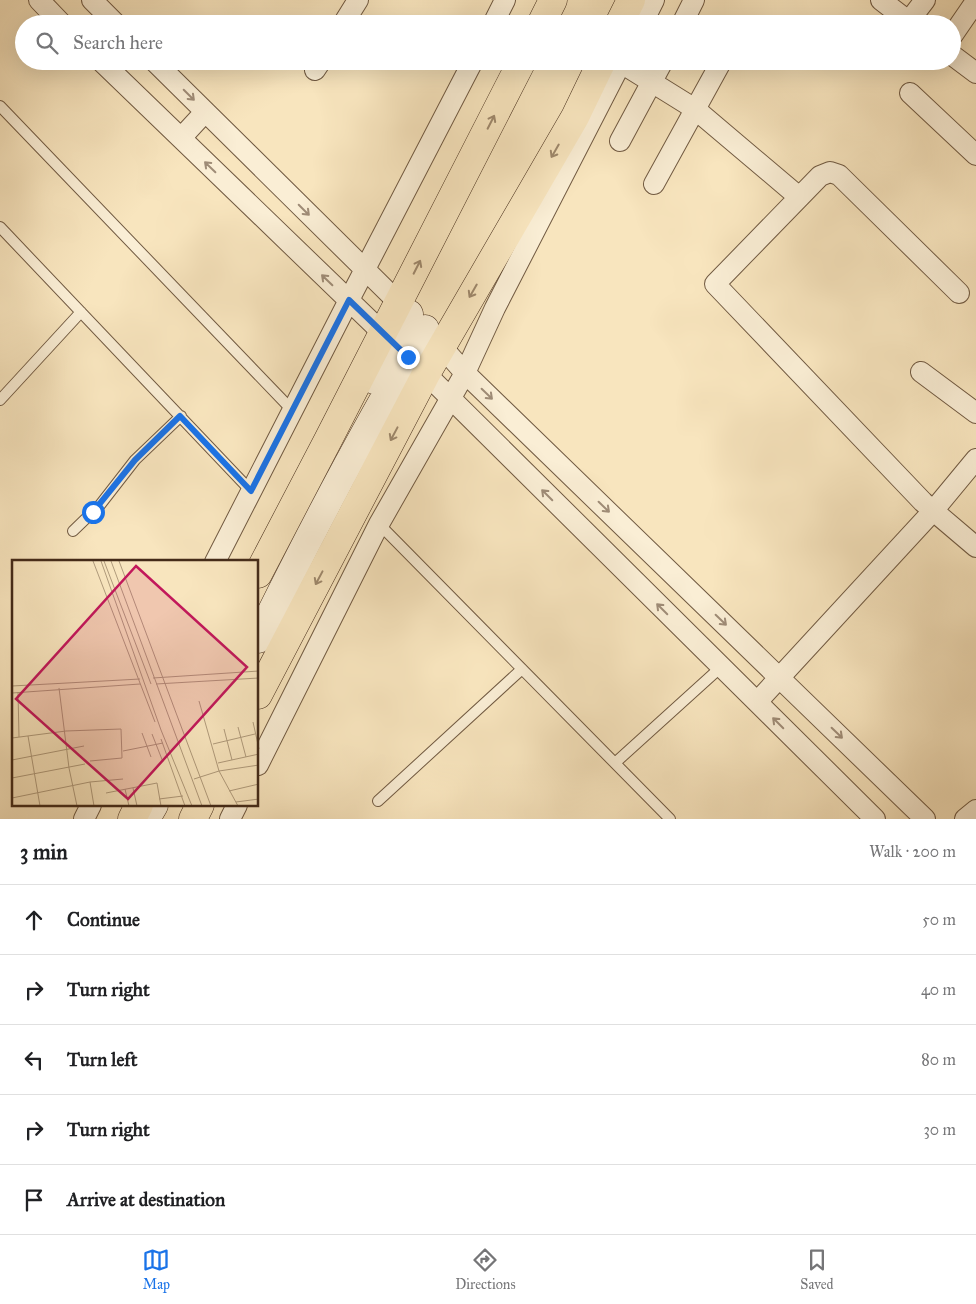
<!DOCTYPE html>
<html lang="en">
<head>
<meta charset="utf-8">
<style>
  :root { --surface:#fff; --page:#f6f6f6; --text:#202124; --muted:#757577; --line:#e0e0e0; --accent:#1a73e8 }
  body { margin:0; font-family:"IM FELL Great Primer",serif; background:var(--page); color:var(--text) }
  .stop { position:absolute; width:15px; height:15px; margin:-11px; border:4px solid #1a73e8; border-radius:50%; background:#fff }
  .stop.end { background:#1a73e8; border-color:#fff; box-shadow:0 1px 5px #0008 }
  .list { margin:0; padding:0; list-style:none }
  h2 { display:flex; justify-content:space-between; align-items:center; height:65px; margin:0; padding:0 20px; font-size:21px }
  h2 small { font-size:16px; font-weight:400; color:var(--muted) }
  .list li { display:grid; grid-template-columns:32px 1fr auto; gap:15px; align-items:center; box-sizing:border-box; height:70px; padding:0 20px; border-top:1px solid var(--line) }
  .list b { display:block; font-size:19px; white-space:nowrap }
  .list em { font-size:16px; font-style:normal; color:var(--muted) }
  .icon { flex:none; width:28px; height:28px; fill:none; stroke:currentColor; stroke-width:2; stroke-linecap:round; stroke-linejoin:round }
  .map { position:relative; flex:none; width:976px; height:819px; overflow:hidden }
  .search { position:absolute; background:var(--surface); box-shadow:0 5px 20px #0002; left:15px; right:15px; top:15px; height:55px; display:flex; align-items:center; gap:12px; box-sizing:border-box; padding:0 18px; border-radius:28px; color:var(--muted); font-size:19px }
  .sheet { height:415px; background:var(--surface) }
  nav { display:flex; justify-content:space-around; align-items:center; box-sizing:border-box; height:70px; border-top:1px solid var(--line); background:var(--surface); font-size:14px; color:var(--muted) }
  nav a { display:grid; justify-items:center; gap:2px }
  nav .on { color:var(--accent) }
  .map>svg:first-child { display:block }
</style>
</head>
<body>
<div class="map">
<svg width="976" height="819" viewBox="0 0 976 819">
  <rect width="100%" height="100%" fill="#f8e5be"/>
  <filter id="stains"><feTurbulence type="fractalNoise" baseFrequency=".004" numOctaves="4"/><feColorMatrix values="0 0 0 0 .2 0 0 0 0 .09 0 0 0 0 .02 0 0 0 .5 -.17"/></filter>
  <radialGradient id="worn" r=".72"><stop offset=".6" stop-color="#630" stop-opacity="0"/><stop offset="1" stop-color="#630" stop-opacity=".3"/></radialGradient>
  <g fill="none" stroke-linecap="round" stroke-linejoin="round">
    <g stroke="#715a42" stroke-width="12">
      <path id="lane" d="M0,106L292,410
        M0,227L251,491
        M0,400L81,312
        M379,524L670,819
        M73,531L100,505L135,460L181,416
        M615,763L721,667
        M378,801L522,669"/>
    </g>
    <g stroke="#715a42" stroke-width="22">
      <path id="street" d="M39,0L62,24
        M92,0L116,24
        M881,0L912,24
        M909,21L925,0
        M343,24L358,0
        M493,24L505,0
        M642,24L654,0
        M682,24L694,0
        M952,36L976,1
        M952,55L976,73
        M101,61L391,341
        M154,61L408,312
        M621,63L695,109L799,197
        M315,70L321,61
        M910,93L976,155
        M181,138L205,112
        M620,141L663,61
        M654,184L720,64
        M959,293L839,175L830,172L820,176L715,284L923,502L976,547
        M434,338L465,373L925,819
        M418,366L875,819
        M921,372L976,413
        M215,562L349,300L473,61
        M757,702L933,511L976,459
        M258,765L379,524L465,373L495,308L622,61
        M84,819L91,805
        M230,819L237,805
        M965,819L976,810"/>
    </g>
    <g stroke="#442b19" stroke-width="29">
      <path id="secondary" d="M374,380L409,314
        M258,639C310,534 364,429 425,329
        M146,819L154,805"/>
    </g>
    <g stroke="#442b19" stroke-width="29">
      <path id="highway" d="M541,24L553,0
        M619,24L631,0
        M258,574L328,440L522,61
        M258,695L426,374L575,117L602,61
        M132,819L139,805
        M193,819L200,805"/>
    </g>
    <use href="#lane" stroke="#faeed5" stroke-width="10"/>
    <use href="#street" stroke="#faeed5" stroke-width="20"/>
    <use href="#secondary" stroke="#faeed5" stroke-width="28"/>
    <use href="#highway" stroke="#f8e5be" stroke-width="28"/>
  </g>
  <defs><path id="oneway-shaft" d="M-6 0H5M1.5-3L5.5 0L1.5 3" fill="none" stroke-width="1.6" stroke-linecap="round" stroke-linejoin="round" transform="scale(1.25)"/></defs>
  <g stroke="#9f8c77">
    <use href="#oneway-shaft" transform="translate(189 95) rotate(45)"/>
    <use href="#oneway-shaft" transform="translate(210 167) rotate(-136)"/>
    <use href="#oneway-shaft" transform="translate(304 210) rotate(45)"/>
    <use href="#oneway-shaft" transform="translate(327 280) rotate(-136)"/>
    <use href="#oneway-shaft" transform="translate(487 394) rotate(44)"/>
    <use href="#oneway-shaft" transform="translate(547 495) rotate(-135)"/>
    <use href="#oneway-shaft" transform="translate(604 507) rotate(44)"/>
    <use href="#oneway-shaft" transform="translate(662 609) rotate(-135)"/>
    <use href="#oneway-shaft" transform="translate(721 620) rotate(44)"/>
    <use href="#oneway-shaft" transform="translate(778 723) rotate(-135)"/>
    <use href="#oneway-shaft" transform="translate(837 733) rotate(44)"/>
  </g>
  <g stroke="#9e886c">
    <use href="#oneway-shaft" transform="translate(491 122) rotate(-63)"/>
    <use href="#oneway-shaft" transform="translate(555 151) rotate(120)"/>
    <use href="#oneway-shaft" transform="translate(417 267) rotate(-63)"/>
    <use href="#oneway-shaft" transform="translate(473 291) rotate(120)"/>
    <use href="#oneway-shaft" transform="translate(394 434) rotate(118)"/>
    <use href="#oneway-shaft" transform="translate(319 578) rotate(118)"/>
  </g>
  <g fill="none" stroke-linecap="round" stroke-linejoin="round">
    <path stroke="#1a73e8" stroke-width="6" d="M93,512L135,460L180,416L251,491L349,300L408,357"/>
  </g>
  <g transform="translate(12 560)">
    <rect width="246" height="246" fill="#f8e5be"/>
    <path fill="none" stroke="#b09b7c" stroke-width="1" d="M81,1L143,162M89,1L149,170L180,246M92,1L139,124M99,1L190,246M107,1L199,246M141,118L247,111M144,124L247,118M0,126L128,119M47,128L57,208L65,246M6,132L7,177M0,133L128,124M187,141L207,211L226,246M241,162L247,189M226,167L234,197M212,169L220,200M130,173L139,197M140,174L151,202M16,176L28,246M0,178L54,171L109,169L110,198L78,201M149,179L173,246M201,184L243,174M111,191L151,183M0,200L72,186M206,203L247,194M0,218L73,204M182,219L207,211L247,205M78,222L82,246M121,228L125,246M113,229L117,246M217,231L247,224M94,233L145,223L149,246M0,238L78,222L111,219M147,239L171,236M224,242L247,239"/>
    <path fill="#c2185b" fill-opacity="0.15" stroke="#c2185b" stroke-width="2.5" d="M124,6L235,107L116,239L4,139Z"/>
    <rect width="246" height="246" fill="none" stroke="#442b19" stroke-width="2.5"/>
  </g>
  <rect width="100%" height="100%" filter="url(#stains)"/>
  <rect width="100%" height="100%" fill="url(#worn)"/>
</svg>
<div class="stop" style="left:93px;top:512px"></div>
<div class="stop end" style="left:408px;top:357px"></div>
<div class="search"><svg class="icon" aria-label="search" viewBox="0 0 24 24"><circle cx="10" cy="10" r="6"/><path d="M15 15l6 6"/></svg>Search here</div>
</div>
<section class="sheet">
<h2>3 min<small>Walk · 200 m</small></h2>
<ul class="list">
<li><svg class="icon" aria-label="ahead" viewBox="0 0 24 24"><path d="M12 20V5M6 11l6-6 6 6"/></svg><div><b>Continue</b></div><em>50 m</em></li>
<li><svg class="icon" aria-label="right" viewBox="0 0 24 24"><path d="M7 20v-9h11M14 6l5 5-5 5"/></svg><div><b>Turn right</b></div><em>40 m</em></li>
<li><svg class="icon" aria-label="left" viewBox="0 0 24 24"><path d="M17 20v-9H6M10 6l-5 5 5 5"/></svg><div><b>Turn left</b></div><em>80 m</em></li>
<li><svg class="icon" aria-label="right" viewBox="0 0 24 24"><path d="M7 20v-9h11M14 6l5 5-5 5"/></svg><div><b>Turn right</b></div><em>30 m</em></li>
<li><svg class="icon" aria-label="arrive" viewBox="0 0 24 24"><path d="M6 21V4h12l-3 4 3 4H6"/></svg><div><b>Arrive at destination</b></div></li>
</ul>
</section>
<nav>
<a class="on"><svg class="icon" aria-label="map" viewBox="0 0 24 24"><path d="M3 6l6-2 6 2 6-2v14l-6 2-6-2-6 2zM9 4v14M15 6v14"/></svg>Map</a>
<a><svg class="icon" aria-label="directions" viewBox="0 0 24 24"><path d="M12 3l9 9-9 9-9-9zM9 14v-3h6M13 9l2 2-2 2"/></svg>Directions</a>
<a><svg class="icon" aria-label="saved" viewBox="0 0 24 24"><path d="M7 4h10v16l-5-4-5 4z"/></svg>Saved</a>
</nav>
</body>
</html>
